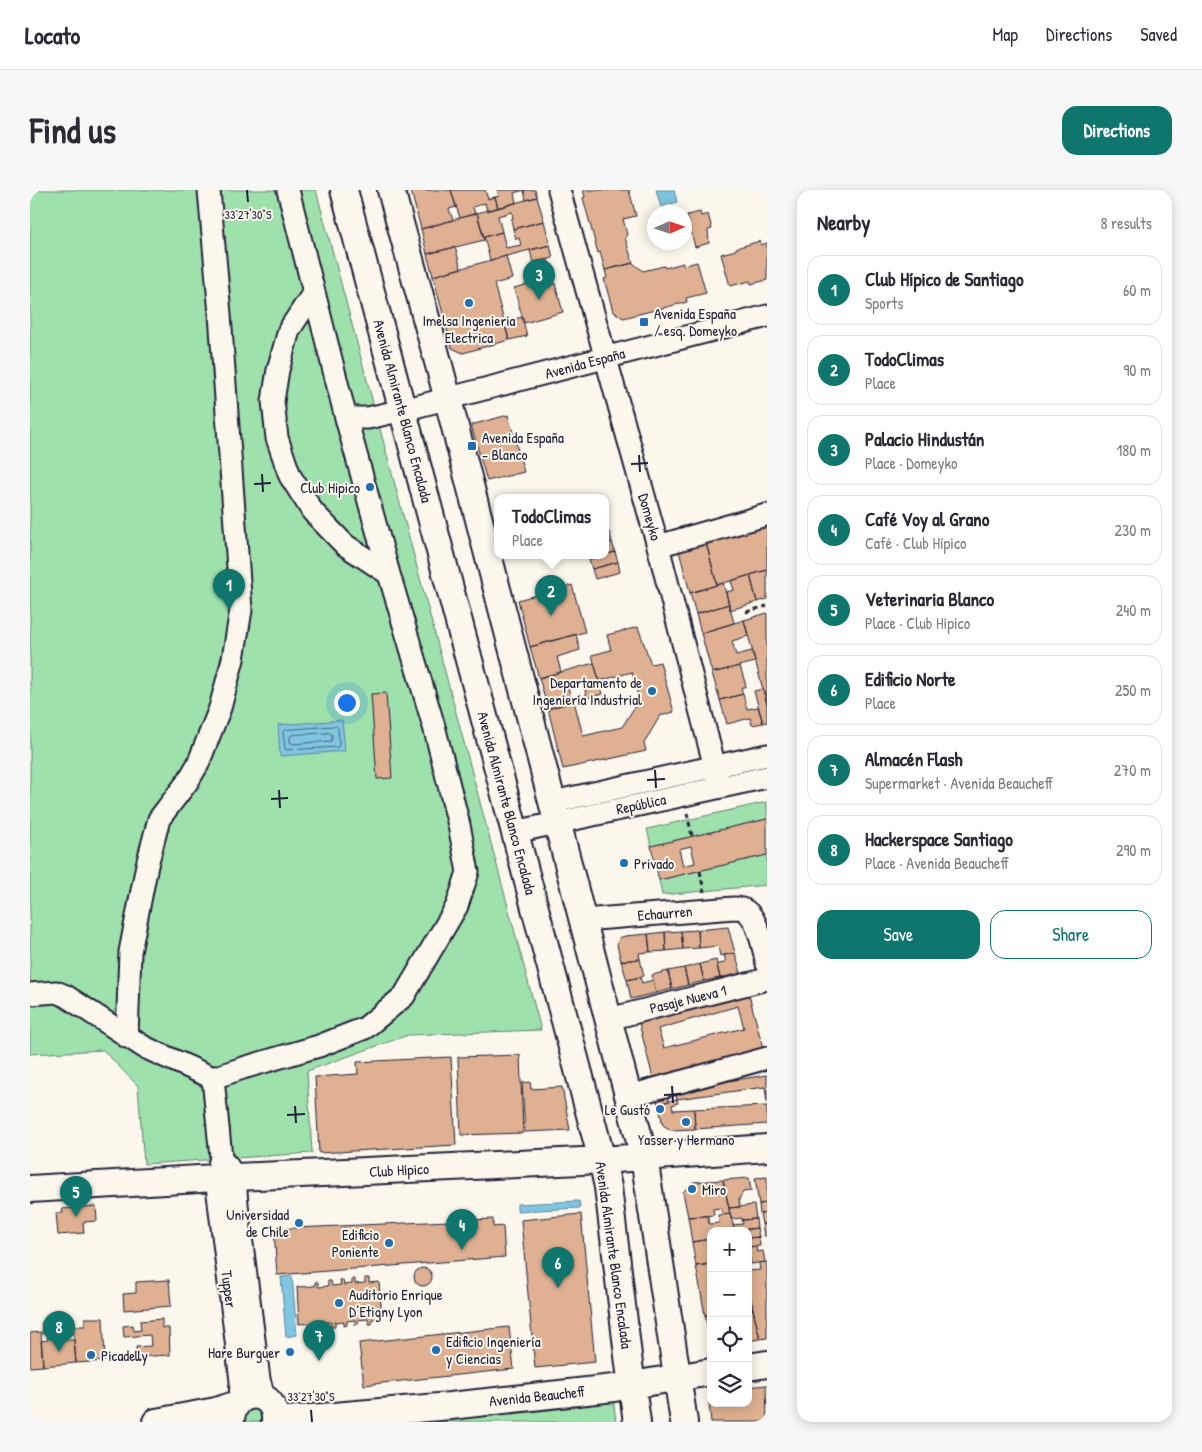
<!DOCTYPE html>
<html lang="en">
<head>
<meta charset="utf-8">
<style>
  :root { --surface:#fff; --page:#f7f7f7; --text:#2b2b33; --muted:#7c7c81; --line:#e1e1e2; --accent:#0f766e }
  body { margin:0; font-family:"Patrick Hand",sans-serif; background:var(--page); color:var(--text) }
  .controls { position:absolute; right:15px; bottom:15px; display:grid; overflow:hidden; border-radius:10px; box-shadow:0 2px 12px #0003 }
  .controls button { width:45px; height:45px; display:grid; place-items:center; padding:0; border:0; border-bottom:1px solid var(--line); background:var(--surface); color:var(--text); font:25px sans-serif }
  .compass { position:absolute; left:617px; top:15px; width:45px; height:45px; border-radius:50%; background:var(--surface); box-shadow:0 2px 12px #0003; rotate:87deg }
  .you { position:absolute; left:316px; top:512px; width:18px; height:18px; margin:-12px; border:4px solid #fff; border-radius:50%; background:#1a73e8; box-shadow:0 0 0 8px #1a73e833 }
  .badge { display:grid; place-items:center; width:32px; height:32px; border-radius:50%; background:var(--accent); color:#fff; font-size:16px; font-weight:700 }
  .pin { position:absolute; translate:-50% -41px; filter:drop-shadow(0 1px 2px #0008) }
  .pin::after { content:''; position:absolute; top:26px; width:18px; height:15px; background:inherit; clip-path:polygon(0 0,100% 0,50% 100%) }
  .popup { position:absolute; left:464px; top:304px; width:115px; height:65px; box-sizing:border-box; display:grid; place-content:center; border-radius:10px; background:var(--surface); filter:drop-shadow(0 1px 4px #0005); font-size:16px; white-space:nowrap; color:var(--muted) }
  .popup b { font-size:19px; color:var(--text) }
  .popup::after { content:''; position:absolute; left:50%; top:100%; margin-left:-10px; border:10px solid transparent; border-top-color:var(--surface) }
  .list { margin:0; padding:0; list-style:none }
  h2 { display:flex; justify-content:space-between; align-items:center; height:65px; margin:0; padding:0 20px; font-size:21px }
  h2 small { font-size:16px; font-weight:400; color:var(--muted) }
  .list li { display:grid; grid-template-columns:32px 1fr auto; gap:15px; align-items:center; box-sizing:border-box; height:70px; margin:0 10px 10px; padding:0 10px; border:1px solid var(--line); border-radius:15px }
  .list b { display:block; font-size:19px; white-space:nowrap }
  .list p { margin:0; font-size:16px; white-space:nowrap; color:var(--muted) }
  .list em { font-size:16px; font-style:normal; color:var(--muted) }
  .actions { display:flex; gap:10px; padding:15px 20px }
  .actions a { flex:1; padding:11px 0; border:1px solid var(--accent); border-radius:15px; text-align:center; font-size:18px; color:var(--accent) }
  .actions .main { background:var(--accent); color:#fff }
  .icon { flex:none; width:28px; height:28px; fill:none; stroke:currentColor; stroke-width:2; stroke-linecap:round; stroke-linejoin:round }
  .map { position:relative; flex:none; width:737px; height:1232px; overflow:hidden; border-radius:15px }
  header { display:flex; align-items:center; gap:30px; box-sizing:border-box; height:70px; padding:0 25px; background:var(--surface); border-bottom:1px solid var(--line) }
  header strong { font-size:24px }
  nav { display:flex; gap:28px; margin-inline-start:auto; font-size:18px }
  .intro { display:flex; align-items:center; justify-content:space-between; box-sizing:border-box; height:120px; padding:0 30px }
  h1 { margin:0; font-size:35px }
  .button { padding:12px 22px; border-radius:15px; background:var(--accent); color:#fff; font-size:18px; font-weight:700 }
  main { display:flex; gap:30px; padding:0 30px }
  aside { flex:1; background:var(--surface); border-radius:15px; box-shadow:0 2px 12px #0003 }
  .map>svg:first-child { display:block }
</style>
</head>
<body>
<header>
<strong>Locato</strong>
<nav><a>Map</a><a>Directions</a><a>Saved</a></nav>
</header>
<div class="intro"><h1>Find us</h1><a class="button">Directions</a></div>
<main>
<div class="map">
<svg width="737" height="1232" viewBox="0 0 737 1232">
  <rect width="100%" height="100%" fill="#fbf7ec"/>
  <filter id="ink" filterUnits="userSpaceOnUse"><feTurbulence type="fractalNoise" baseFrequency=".02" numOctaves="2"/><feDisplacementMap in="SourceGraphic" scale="10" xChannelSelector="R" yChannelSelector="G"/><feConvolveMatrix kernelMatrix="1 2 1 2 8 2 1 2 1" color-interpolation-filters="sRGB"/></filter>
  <g filter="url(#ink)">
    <path fill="#9ee1ac" stroke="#608274" d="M0,0H286L511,840L378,845L277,881L282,963L114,974L108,896L73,860L0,864Z
      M737,612V629L621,656L617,639Z
      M737,665V695L632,705L629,690Z
      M583,1207L586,1232H318Z
      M220,1218L230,1219L234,1232H214V1223Z"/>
    <path fill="#80c6e1" stroke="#5a849f" d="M626,0H644L647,12L631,17Z
      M312,530L315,561L250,566L248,535Z
      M549,1011L550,1018L487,1021V1014Z
      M262,1086L267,1145L256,1147L251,1087Z"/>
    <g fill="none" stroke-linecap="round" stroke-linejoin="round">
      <path stroke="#48647d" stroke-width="1" d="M306,536L308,538L309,554L308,557L257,560L255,559L253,542L255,540Z
        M300,543L302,545V549L301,551L263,554L260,552V547L262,545Z"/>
    </g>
    <path fill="#dfb091" stroke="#22223b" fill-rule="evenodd" d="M385,0H421L426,17L419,19L423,30L391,39L381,1Z
      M421,0H455L458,9L465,7L468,18L457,21L455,13L443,17L445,24L430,28Z
      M467,0H505L507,7L496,10L494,0L484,3L486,13L468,18L465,7L469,6Z
      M553,0H599L606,26L593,29L597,45L595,48L603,73L575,80L570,62L568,63L553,8L555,7Z
      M507,7L514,31L483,39L481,29H483L482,22L468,26L472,42L454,47L447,23Z
      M670,22L671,26L678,24L682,39L678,40L679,53L665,57L657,25Z
      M447,23L454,50L397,64L391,39Z
      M514,31L520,55L460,70L454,47L472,42L476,58L491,55L489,48L486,49L483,39Z
      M730,51L731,55L737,53V90L721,94L720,91L700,96L691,64L706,60V58Z
      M520,55L523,68L503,73L500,60Z
      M425,57L431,78L403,86L397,64Z
      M476,66L482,89L464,94L479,150L433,163L422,158L403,86Z
      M518,69L533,122L494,133L484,98L509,91L503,73Z
      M667,72L676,103L656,108L657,112L593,128L583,121L574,89L577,88L575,80L603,73L613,81L634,76L635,78L653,73V76Z
      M492,127L497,146L479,150L474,132Z
      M478,225L494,282L457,291L441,235Z
      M569,303L570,307H550Z
      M737,331V380L687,395L675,349Z
      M580,343L582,352L575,354V344Z
      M675,349L687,395L660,403L648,357Z
      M582,352L585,362L559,369L558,365H575V354Z
      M585,362L588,372L562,379L559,369Z
      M588,372L590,382L565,389L562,379Z
      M737,380V409L727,412L720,385Z
      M720,385L727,412L700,420L696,402L704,400L701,391Z
      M693,393L699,414L666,424L660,403Z
      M542,395L555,442L500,457L488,410Z
      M699,414L704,433L671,443L666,424Z
      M737,423V514L714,430Z
      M714,430L718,446L702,451L706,465L722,461L725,472L682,483L671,443Z
      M608,437L621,474L630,472L644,522L630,526L614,553L616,561L533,579L518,519L544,511L553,546L592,537L609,510L602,482L569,491L562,465L581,460L577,445Z
      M546,444L550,460L527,467L531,482L509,488L500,457Z
      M564,473L573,504L557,508L553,493L538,498L542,512L518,519L509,488Z
      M710,476L716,496L711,498L713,504L690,510L682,483Z
      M733,499L737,514V532L733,533L724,501Z
      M356,503L362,588L347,589L341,504Z
      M713,504L717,519L728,517L733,533L722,535L720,528L697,534L690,510Z
      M737,629V665L629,690L621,656Z
      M661,656L665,673L653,676L649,659Z
      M698,737L705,763L690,766L688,756L669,758L668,740Z
      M668,740L669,758L653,759L651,741Z
      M651,741L653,759L636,761L635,742Z
      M635,742L636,761L620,762L618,744Z
      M618,744L620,762L609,763L610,769L591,771L587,755L589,748L595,746Z
      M705,763L711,783L690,788L687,775L696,772L694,765Z
      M610,769L614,786L597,790L591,771Z
      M686,770L690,788L674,791L670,774Z
      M670,774L674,791L658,795L654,778Z
      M654,778L658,795L642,799L638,781Z
      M638,781L642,799L626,803L622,785Z
      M610,787L612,793L623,790L626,803L601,809L597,790Z
      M718,801L733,858L623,888L608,829ZM708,816L714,838L634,858L628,839Z
      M490,865L493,943L431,945L428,867Z
      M421,867L426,955L289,963L285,887L328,884L327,872Z
      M737,885V913L735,897L647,909L645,902L647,899Z
      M500,892L501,899L532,897L540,940L495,942L492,893Z
      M625,903L637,905L639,911L628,914Z
      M647,909L648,913L642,915L643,920L664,919L665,939L641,940L633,935L628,914Z
      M737,916V934L665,939L664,919Z
      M737,987V1013L729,1014L725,988Z
      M719,988L721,1001L713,1002L709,1009L710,1017L699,1018L693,990Z
      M693,990L700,1024L692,1025L691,1018L683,1019L684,1025L658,1027L653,1002L663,992Z
      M737,1013V1023L730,1024L729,1014Z
      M724,1015L726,1029L712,1030V1028L701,1029L699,1018Z
      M66,1016L67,1031L53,1032L54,1043L28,1045L26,1023H33L32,1019Z
      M737,1023V1034H732L730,1024Z
      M551,1024L565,1172L505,1178L491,1030Z
      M700,1024L705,1041H681V1049L662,1052L658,1027L678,1026L679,1034L689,1033L688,1025Z
      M463,1029V1037L473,1036L475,1067L247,1085L244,1039Z
      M726,1029L727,1038L705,1041L703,1035L713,1034L712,1030Z
      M732,1034H737V1045L734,1046Z
      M727,1038L729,1047L718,1048V1041H705Z
      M729,1047L730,1056L718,1057V1048Z
      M681,1049V1074L666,1076L662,1052Z
      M726,1056L727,1062L733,1061L735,1072L721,1074L720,1067H718V1057Z
      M737,1072V1148L730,1149L718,1098V1081L730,1080L729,1073Z
      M681,1074V1125H675L666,1076Z
      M384 1087a9 9 0 1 1 18 0a9 9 0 1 1-18 0Z
      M335,1088H339V1093L349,1092L352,1128L342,1129V1134H339L338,1129L328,1130V1134L325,1135V1130L317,1131V1135L314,1136V1131L305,1132V1137H301V1132L291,1133L292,1137L288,1138V1133L269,1134L267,1097L285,1096V1092H288V1097L298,1096V1091H301L302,1096L311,1095L310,1090H313L314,1095L322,1094V1089H325V1094L335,1093Z
      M139,1090L141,1116L94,1120L93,1104L106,1103V1092Z
      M718,1098L723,1119H718Z
      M718,1119H723L730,1149L718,1151Z
      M675,1125H681V1153L680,1152Z
      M33,1126L35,1150H44L46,1173L13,1176L11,1151L18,1150L17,1143L13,1144L12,1132L20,1131V1128Z
      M55,1128H73L75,1171L46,1173L43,1136H55Z
      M132,1129V1138H139L140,1165L106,1167V1157L121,1156L120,1145L94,1147L93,1136L103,1135L104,1141L111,1140L110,1131Z
      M479,1137L484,1179L334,1195L329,1153Z
      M11,1142L13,1176L0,1177V1143Z
      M736,1195L737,1232H681L679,1213L681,1211V1213H718V1197Z"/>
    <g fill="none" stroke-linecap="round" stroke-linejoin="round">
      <g stroke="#22223b" stroke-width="25">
        <path id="minor" d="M529,0L628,356L690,597
          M284,102L259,140L248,180L243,211L247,248L260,286L283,322L315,355L359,384
          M316,228H338L373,220L737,126
          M628,356L736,325
          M523,612L737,565
          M485,642L737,587
          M553,730L704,718C708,718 712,718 716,721C729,730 733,758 737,774
          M0,804L26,802L36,806L114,857L183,888L213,878L289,856L335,838L374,806L427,716L438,682L429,635L405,540L359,384L316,228L258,0
          M579,829L737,789
          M97,847L100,762L117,675L129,629L158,591L168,574L190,518L203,469L211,420L190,124L179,0
          M183,888L191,967L186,988L211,1191L210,1209
          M599,906L737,868
          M197,975L205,988L207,1014L229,1189L234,1208"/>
      </g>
      <g stroke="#22223b" stroke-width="30">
        <path id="major" d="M314,0L572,970L578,997L599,1174L607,1232
          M361,0L410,179L614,967L654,1232
          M0,999L186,988L572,970L737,958
          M718,1177L737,1174
          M201,1230C204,1195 248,1199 245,1232
          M246,1231L420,1216L584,1198L681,1182
          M126,1232L186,1221L205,1215"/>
      </g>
      <path stroke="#22223b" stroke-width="3" stroke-dasharray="5 4" stroke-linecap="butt" d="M716,422L737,416
        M657,623L662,646
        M670,681L674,702"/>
      <use href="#minor" stroke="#fbf7ec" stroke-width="21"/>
      <use href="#major" stroke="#fbf7ec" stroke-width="26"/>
    </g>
  </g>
  <path fill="none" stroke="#22223b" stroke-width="2" d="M217,0L218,12M609,265L610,282M601,274L618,273M232,284L233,302M224,294L241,293M625,580L626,598M617,590L635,589M249,600L250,618M241,609L258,608M642,896L643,913M634,905L651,904M265,916L266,933M257,925L275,924M281,1220L282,1232"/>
  <g fill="#1f6fb2" stroke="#fbf7ec" stroke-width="2">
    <circle cx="439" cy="113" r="5"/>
    <rect x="609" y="127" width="10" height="10" rx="2.5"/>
    <rect x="437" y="251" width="10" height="10" rx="2.5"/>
    <circle cx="340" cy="297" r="5"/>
    <circle cx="622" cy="501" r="5"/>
    <circle cx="594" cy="673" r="5"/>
    <circle cx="630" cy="919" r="5"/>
    <circle cx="656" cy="932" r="5"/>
    <circle cx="662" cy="999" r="5"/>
    <circle cx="269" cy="1033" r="5"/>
    <circle cx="359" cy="1053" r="5"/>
    <circle cx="309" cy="1113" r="5"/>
    <circle cx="406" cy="1160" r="5"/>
    <circle cx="260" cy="1162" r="5"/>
    <circle cx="61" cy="1165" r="5"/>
  </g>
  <g text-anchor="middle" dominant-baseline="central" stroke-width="4" stroke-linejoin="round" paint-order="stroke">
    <g font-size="15" fill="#22223b" stroke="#fbf7ec" text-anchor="start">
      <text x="624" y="123">Avenida España<tspan x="624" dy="17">/ esq. Domeyko</tspan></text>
      <text x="439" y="130" text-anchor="middle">Imelsa Ingenieria<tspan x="439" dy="17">Electrica</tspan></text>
      <text x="452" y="247">Avenida España<tspan x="452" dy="17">- Blanco</tspan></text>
      <text x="330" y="297" text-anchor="end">Club Hipico</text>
      <text x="612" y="492" text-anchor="end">Departamento de<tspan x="612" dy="17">Ingeniería Industrial</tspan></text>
      <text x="604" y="673">Privado</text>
      <text x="620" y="919" text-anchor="end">Le Gustó</text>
      <text x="656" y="949" text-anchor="middle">Yasser y Hermano</text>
      <text x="672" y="999">Miro</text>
      <text x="259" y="1024" text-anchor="end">Universidad<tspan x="259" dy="17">de Chile</tspan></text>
      <text x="349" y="1044" text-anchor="end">Edificio<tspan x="349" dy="17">Poniente</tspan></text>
      <text x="319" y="1104">Auditorio Enrique<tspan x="319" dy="17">D’Etigny Lyon</tspan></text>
      <text x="416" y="1151">Edificio Ingeniería<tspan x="416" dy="17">y Ciencias</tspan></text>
      <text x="250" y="1162" text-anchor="end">Hare Burguer</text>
      <text x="71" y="1165">Picadelly</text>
    </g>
    <g font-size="15" fill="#22223b" stroke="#fbf7ec">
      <text transform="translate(555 173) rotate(-15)">Avenida España</text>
      <text transform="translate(373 221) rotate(75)">Avenida Almirante Blanco Encalada</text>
      <text transform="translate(620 327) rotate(74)">Domeyko</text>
      <text transform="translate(477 613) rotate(75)">Avenida Almirante Blanco Encalada</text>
      <text transform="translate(611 614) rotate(-12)">República</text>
      <text transform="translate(635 723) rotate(-5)">Echaurren</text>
      <text transform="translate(658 809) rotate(-14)">Pasaje Nueva 1</text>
      <text transform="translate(369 980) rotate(-3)">Club Hípico</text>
      <text transform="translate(584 1065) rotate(82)">Avenida Almirante Blanco Encalada</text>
      <text transform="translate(199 1099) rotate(83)">Tupper</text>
      <text transform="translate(507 1206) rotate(-6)">Avenida Beaucheff</text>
    </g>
  </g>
  <g font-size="12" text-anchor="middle" fill="#22223b" stroke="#fbf7ec" stroke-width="4" stroke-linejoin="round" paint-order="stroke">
    <text x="218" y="29">33°27'30"S</text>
    <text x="281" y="1211">33°27'30"S</text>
  </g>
</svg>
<div class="controls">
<button>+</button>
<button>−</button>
<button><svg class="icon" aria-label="locate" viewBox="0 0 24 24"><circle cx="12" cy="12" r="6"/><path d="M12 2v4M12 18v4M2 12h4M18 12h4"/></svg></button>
<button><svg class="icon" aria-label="layers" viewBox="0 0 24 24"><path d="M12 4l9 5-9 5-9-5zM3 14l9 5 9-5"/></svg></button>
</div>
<svg class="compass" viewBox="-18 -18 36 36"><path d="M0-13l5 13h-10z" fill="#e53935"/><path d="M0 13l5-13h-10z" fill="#7c7c81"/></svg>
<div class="you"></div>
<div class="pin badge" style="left:199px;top:420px">1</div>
<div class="pin badge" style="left:521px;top:426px">2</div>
<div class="popup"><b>TodoClimas</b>Place</div>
<div class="pin badge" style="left:509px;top:110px">3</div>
<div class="pin badge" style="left:432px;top:1060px">4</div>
<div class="pin badge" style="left:46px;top:1027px">5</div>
<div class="pin badge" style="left:528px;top:1098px">6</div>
<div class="pin badge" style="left:289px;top:1171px">7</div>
<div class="pin badge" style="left:29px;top:1162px">8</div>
</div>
<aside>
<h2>Nearby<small>8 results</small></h2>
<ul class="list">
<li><span class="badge">1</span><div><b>Club Hípico de Santiago</b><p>Sports</p></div><em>60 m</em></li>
<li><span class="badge">2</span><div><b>TodoClimas</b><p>Place</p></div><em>90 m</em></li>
<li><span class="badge">3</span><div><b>Palacio Hindustán</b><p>Place · Domeyko</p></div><em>180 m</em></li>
<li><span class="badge">4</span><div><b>Café Voy al Grano</b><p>Café · Club Hípico</p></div><em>230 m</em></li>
<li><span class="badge">5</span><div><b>Veterinaria Blanco</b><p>Place · Club Hípico</p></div><em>240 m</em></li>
<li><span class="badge">6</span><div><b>Edificio Norte</b><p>Place</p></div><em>250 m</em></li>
<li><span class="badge">7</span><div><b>Almacén Flash</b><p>Supermarket · Avenida Beaucheff</p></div><em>270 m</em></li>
<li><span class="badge">8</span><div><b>Hackerspace Santiago</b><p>Place · Avenida Beaucheff</p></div><em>290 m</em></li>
</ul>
<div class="actions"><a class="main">Save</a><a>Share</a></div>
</aside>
</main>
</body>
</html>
